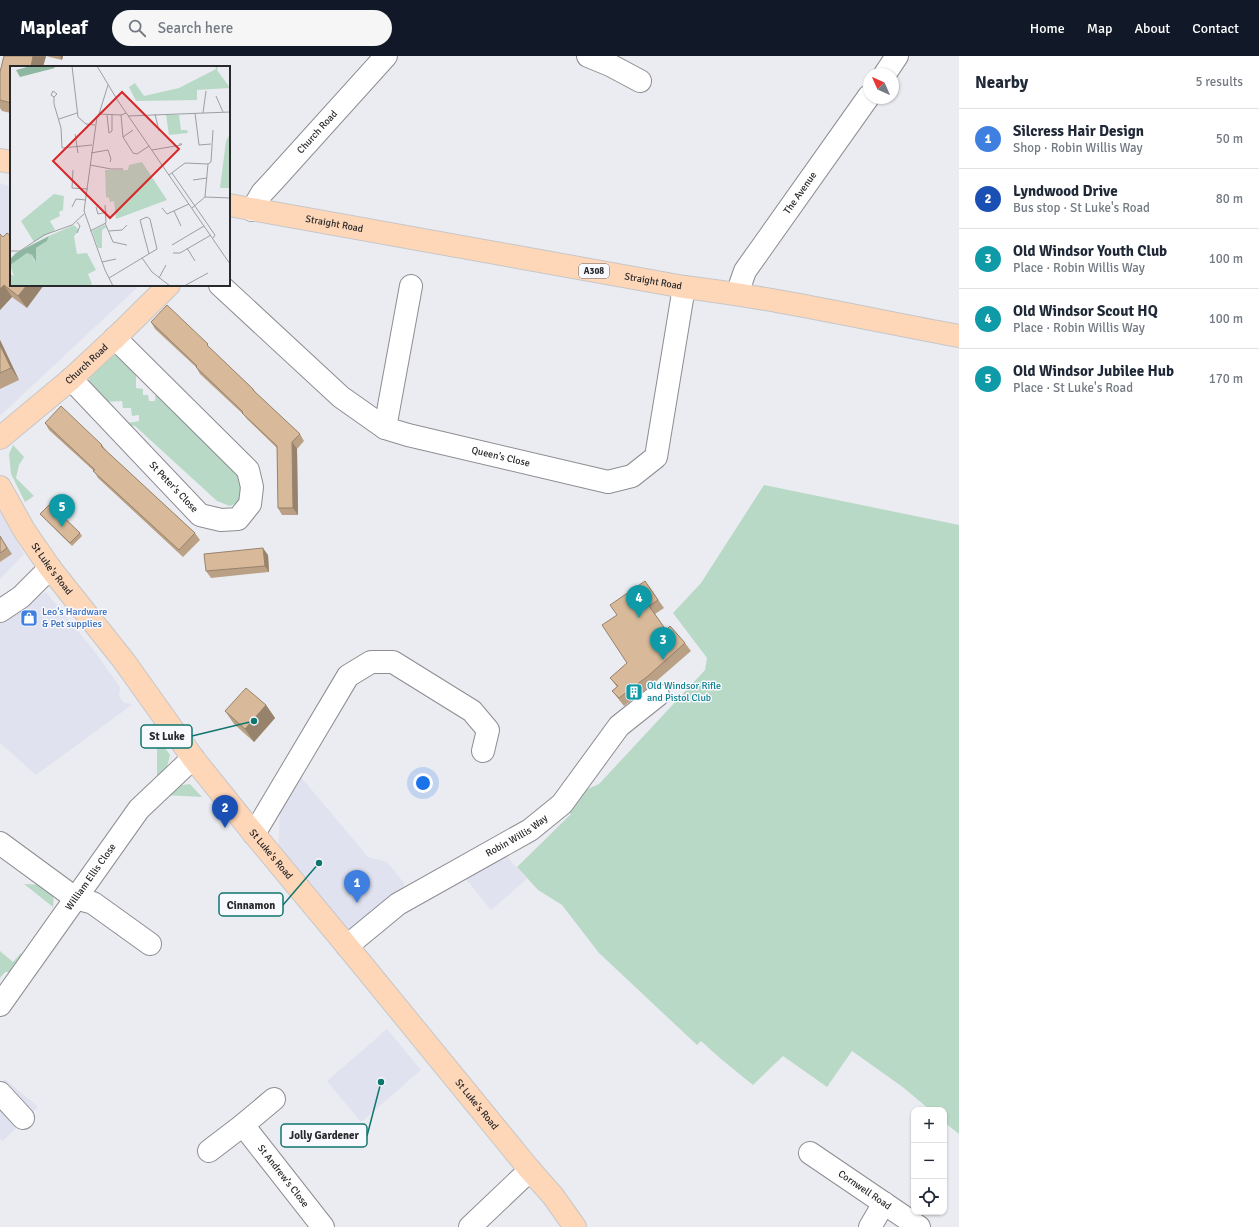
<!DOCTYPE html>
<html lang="en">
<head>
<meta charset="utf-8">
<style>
  :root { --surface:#fff; --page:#f6f6f7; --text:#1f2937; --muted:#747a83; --line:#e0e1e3; --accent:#111827 }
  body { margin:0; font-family:Signika,sans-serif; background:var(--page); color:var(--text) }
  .controls { position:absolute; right:12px; bottom:12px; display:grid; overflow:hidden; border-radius:8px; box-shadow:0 1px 3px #0004 }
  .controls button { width:36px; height:36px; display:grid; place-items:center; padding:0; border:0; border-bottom:1px solid var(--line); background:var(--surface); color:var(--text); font:20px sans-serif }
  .compass { position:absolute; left:863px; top:12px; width:36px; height:36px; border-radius:50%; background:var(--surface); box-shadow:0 1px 3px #0004; rotate:315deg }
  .you { position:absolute; left:423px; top:727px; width:14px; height:14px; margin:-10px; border:3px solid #fff; border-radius:50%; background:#1a73e8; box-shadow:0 0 0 6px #1a73e833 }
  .badge { display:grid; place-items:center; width:26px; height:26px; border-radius:50%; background:var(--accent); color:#fff; font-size:13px; font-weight:700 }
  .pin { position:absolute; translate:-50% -33px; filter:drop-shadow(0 1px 2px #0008) }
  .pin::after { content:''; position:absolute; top:21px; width:14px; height:12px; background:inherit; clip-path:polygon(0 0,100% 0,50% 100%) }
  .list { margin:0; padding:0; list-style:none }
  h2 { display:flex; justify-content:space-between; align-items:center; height:52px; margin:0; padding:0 16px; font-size:17px }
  h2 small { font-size:13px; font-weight:400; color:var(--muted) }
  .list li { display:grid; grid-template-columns:26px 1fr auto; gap:12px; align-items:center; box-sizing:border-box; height:60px; padding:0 16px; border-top:1px solid var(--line) }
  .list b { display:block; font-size:15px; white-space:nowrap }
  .list p { margin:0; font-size:13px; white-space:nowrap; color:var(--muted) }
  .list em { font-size:13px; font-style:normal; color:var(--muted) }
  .icon { flex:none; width:22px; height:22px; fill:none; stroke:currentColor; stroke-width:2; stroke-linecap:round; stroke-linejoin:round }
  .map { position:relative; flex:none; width:959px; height:1171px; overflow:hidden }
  header { display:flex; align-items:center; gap:24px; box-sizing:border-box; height:56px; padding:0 20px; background:var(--accent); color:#fff }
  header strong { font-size:19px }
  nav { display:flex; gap:22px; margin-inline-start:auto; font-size:14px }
  .search { width:280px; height:36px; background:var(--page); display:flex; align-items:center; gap:10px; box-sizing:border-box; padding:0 14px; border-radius:22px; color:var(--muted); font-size:15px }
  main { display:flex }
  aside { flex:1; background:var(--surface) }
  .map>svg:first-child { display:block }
</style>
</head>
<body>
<header>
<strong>Mapleaf</strong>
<div class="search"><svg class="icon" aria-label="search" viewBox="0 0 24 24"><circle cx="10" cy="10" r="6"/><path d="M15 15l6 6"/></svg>Search here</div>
<nav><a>Home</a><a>Map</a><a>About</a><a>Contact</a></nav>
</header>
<main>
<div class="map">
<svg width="959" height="1171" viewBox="0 0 959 1171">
  <rect width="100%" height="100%" fill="#ebecf1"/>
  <path fill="#e0e2ef" d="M0,127L11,131V229H140L0,360Z
    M0,456L24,498L0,523Z
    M46,536L95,596L120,631L119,640L124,647L133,648L36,719L0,687V566Z
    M300,720L368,801L387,806L404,827L403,837L348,880L332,871L338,860L278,796L280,757Z
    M501,794L527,823L491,854L461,817Z
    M387,973L421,1014L361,1066L327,1025Z
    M5,1023L38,1051L3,1085L0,1083V1028Z"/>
  <path fill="#b9d9c7" d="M111,299L121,300L136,312V332L143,333V339H148L149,345H155L156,334L158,333L159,341L241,418L246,437L237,447L230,450L217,445L135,370L127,369V367L139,365V359L132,360L131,352H123L122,345L104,346C100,342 93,337 90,332C84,317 102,307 111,299Z
    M13,389L24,401L19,409L16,422L34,440L25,446L11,418L9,398Z
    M764,429L959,469V1078L944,1066V1054H930L904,1032L852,995L827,1031L783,1000L753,1029L721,1003L701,985L697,989L599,897L562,849L538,834L517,811L571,758L563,749L572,740L599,728L705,614L707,602L673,557L701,527Z
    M157,680L170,699L167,711L157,721Z
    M190,728L202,741L165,739L175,730Z
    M24,828L46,829C54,837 54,840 53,851Z
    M0,895L13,906L21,897L25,901L12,916H5L0,922Z"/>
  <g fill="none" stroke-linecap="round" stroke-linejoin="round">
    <g stroke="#8d8d93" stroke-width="24">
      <g id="minor">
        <path d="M588,0L610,9L640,25"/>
        <path d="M885,18L897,0"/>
        <path id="s1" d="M252,154L262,137L275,123L386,0"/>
        <path id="s2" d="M220,229L341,341L385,372L408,379L608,426L632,420L656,401L684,231"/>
        <path id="s3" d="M737,238L745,215L869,40"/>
        <path id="s4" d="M71,323L200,459L221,464L238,463L250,448L252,431L248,414L115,282"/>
        <path d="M385,372L411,230"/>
        <path d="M0,555L21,541L50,512"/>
        <path d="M254,778L348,620L371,606H393L472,655L488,674L483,695"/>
        <path d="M0,787L75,842L93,847L150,888"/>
        <path id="s5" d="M347,890L398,848L530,774L562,748L619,670L658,639"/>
        <path id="s6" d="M0,949L139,753L193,702"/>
        <path d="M0,1037L23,1062"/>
        <path id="s7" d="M243,1069L323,1171"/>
        <path d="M209,1095L243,1069L274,1043"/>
        <path id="s8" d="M810,1097L919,1171"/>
        <path d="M470,1171L530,1114"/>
        <path d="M870,1171L884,1147"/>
      </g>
    </g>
    <g stroke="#c7c7c8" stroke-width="24">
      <g id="major">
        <path d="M0,104L11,106"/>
        <path id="s9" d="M229,149L684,231C776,242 867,263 959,280"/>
        <path id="s10" d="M0,382L71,323L115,282L169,229"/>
        <path id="s11" d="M0,431L24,474L50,512L124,605L193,702L254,778L347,890L530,1114L553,1140L575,1171"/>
      </g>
    </g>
    <use href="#minor" stroke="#fff" stroke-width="22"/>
    <use href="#major" stroke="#fed6b8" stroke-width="22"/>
  </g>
  <path fill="#baa084" d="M4,0H46L43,11H11V57L2,55L0,52V16Z
    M46,0H63L62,4Z
    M0,178L27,252L12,241L0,254Z
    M151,266L213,295L253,333L257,338L300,378L304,385L297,393L298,459H282L278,452L277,392L247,363L243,358L200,318L196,311L155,273Z
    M0,284L19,324L0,333Z
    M45,367L102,389L107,396L195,477L200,484L183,501L98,422L94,415L49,374Z
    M40,458L80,477L82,480L72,490Z
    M0,480L12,498L0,506Z
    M268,499L269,516L211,522L206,515Z
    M645,525L664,552L655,558L666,574L685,587L691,595L653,628L624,650L612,635L617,631L610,622L627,607L617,559Z
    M266,649L275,662L254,686L234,668L225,655Z"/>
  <path fill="#97826c" d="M33,0H46L43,11H31Z
    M60,0H63L62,4Z
    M4,229L12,241L0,254V233Z
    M27,229H44L27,252L18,240Z
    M0,284L19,324L11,312L0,289Z
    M292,386L297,393L298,459L293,452Z
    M263,492L268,499L269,516L265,510Z
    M266,649L275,662L254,686L245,673Z"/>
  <path fill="#d8ba9a" stroke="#97826c" d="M4,0H33L31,11H11V47L0,44V16Z
    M7,177L11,180V229H27L18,240L4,229L0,233V178L3,181Z
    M167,249L208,288L207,289L253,333V334L300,378L292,386L293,452H278L277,390L242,357L243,356L196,311L197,310L151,266Z
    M0,289L11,312L0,317Z
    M61,350L102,389L101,390L195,477L179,494L93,415L95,414L45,367Z
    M50,448L80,477L70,487L40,458Z
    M0,480L7,492L0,497Z
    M263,492L265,510L206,515L204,498Z
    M645,525L658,544L649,550L666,574L670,570L685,587L648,620L619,642L612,635L618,630L610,622L627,607L602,569L617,559L610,549Z
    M246,632L266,649L245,673L225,655Z"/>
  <defs>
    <g id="shop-square" transform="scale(0.9)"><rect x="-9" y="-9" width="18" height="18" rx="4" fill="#3f7fe0" stroke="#f8f9ff"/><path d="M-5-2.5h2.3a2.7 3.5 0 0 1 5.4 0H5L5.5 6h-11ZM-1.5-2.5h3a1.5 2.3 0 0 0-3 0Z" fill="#fff"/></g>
    <g id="building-square" transform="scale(0.9)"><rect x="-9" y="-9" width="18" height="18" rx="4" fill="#0f9aa8" stroke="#f8f9ff"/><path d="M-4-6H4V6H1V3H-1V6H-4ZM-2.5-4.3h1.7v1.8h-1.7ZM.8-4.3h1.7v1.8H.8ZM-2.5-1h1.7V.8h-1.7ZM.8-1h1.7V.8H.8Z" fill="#fff"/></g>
  </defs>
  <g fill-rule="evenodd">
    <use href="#shop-square" x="29" y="562"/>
    <use href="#building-square" x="634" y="636"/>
  </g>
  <g text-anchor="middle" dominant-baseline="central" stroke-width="3" stroke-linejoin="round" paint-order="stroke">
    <rect fill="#f8f9ff" stroke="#66676b" stroke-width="1" x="579" y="208" width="30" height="14" rx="3"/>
    <g font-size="9" font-weight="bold" fill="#28292b">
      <text x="594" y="215">A308</text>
    </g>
    <g font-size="10" fill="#28292b" stroke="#f8f9ff">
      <text stroke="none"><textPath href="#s1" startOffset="102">Church Road</textPath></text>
      <text stroke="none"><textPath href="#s3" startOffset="120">The Avenue</textPath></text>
      <text stroke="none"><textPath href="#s9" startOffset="107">Straight Road</textPath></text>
      <text stroke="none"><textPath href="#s9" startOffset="431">Straight Road</textPath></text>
      <text stroke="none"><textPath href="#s10" startOffset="114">Church Road</textPath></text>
      <text stroke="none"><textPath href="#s2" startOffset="338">Queen's Close</textPath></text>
      <text stroke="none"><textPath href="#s4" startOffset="149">St Peter's Close</textPath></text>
      <text stroke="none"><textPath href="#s11" startOffset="97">St Luke's Road</textPath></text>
      <text stroke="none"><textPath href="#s5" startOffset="203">Robin Willis Way</textPath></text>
      <text stroke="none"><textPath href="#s11" startOffset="457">St Luke's Road</textPath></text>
      <text stroke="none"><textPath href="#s6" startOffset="157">William Ellis Close</textPath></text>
      <text stroke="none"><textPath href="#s11" startOffset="781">St Luke's Road</textPath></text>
      <text stroke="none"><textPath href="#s7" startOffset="65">St Andrew's Close</textPath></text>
      <text stroke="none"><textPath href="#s8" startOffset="66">Cornwell Road</textPath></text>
    </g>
    <g font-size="10" fill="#366cbe" stroke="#f8f9ff" text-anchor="start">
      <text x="42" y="556">Leo's Hardware<tspan x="42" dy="12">&amp; Pet supplies</tspan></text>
    </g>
    <g font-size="10" fill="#0d838f" stroke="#f8f9ff" text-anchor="start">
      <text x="647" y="630">Old Windsor Rifle<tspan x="647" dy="12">and Pistol Club</tspan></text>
    </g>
  </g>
  <g transform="translate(10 10)">
    <rect width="220" height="220" fill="#ebecf1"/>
    <path d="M205,0H208L207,4L220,22L187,24V34L126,35L119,21L125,17L134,30L169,22L206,3ZM156,49H169L171,64H177L178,67L159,69ZM220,68V122H210L216,75ZM132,96L157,134L106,153L104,135L100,136L99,132L96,131L95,104H118L119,99ZM44,128L54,130L53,144L49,146L50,150L40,155L45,164L24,176L11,155ZM64,159L69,164L64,170L67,188L77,187L86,204L78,208L82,218L79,220H0V208L4,210L0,199L4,195L17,187L22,189L25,196L26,182L37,175L39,170ZM94,159L97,161L92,164V182H88L82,165Z" fill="#b9d9c7"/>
    <path d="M21,0H43L45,2L10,11L6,4ZM39,170L37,175L26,182V196L22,189L17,187L0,199V193L6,187Z" fill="#8eb7a1"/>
    <path fill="none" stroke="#9d9ea2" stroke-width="1" d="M62,0L68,51L76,58L85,59M87,0L108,35L220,198M206,30L213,46M44,31L41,29L43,25L47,28L44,31V38L51,62L52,82L82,79M185,47L189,79L201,78M193,47L196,25M89,48L98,19M145,48L149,65M97,49L99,67L102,65V49M111,49L113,71L123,87L127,88L139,80M118,50L220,46M49,53L67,47M65,68L68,87M113,71L123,64M142,84L171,79L172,78H169M81,87L98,84L101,93L100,96M198,98L201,96L203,64M80,99L101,103H113M63,104L62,122L78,123M162,107L205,169L203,172M159,109L175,97L198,98L195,131L182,142M183,114L197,112M195,131L220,132M62,141L66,133L76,134M86,141L88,148L97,146M152,142L157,148L179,138M164,145L171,160M67,156L70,160L67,167M95,157L103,176L117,179M80,165L96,157L95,139M99,165L112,164L117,159M162,179L194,160M177,182L185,195M0,185H10L34,169L62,159L74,148M163,187H170L201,169M132,192L142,206L160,220M92,196L106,193M99,212L147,183L140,153L137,151L130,154L139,188M149,212L156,199M103,220L95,204L74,145L87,51L89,48L111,49L116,47M174,220L198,207"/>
    <path fill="#d62828" fill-opacity="0.15" stroke="#d62828" stroke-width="2" d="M112,26L169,83L100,152L43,95Z"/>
    <rect width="220" height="220" fill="none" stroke="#28292b" stroke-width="2"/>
  </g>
  <path fill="none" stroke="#0f766e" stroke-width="1.5" d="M254 665L192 680M319 807L283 849M381 1026L367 1080"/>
  <g fill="#0f766e" stroke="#f8f9ff" stroke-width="1.5">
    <circle cx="254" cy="665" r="4"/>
    <circle cx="319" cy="807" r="4"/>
    <circle cx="381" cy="1026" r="4"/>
  </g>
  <g fill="#f8f9ff" stroke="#0f766e" stroke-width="1.5">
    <rect x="141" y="669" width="51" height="23" rx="4"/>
    <rect x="219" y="837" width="64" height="23" rx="4"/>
    <rect x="281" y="1068" width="86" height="23" rx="4"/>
  </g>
  <g font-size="11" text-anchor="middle" font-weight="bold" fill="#28292b">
    <text x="167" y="684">St Luke</text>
    <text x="251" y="853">Cinnamon</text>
    <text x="324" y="1083">Jolly Gardener</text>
  </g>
</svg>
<div class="controls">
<button>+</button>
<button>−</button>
<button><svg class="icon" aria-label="locate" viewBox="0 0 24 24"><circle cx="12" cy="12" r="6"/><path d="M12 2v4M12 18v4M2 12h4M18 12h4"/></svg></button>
</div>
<svg class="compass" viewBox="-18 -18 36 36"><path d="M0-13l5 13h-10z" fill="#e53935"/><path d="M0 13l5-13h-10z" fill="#747a83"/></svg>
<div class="you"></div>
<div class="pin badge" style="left:357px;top:847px;background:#3f7fe0">1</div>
<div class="pin badge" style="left:225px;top:772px;background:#1a4fb4">2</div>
<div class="pin badge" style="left:663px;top:604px;background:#0f9aa8">3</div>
<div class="pin badge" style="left:639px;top:562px;background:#0f9aa8">4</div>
<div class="pin badge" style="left:62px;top:471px;background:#0f9aa8">5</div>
</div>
<aside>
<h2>Nearby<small>5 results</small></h2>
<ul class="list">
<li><span class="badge" style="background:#3f7fe0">1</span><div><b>Silcress Hair Design</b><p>Shop · Robin Willis Way</p></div><em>50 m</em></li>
<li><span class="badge" style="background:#1a4fb4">2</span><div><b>Lyndwood Drive</b><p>Bus stop · St Luke's Road</p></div><em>80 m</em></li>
<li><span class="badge" style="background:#0f9aa8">3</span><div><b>Old Windsor Youth Club</b><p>Place · Robin Willis Way</p></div><em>100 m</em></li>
<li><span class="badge" style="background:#0f9aa8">4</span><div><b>Old Windsor Scout HQ</b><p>Place · Robin Willis Way</p></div><em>100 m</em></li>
<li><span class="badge" style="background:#0f9aa8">5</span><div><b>Old Windsor Jubilee Hub</b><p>Place · St Luke's Road</p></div><em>170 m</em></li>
</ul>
</aside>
</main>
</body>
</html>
